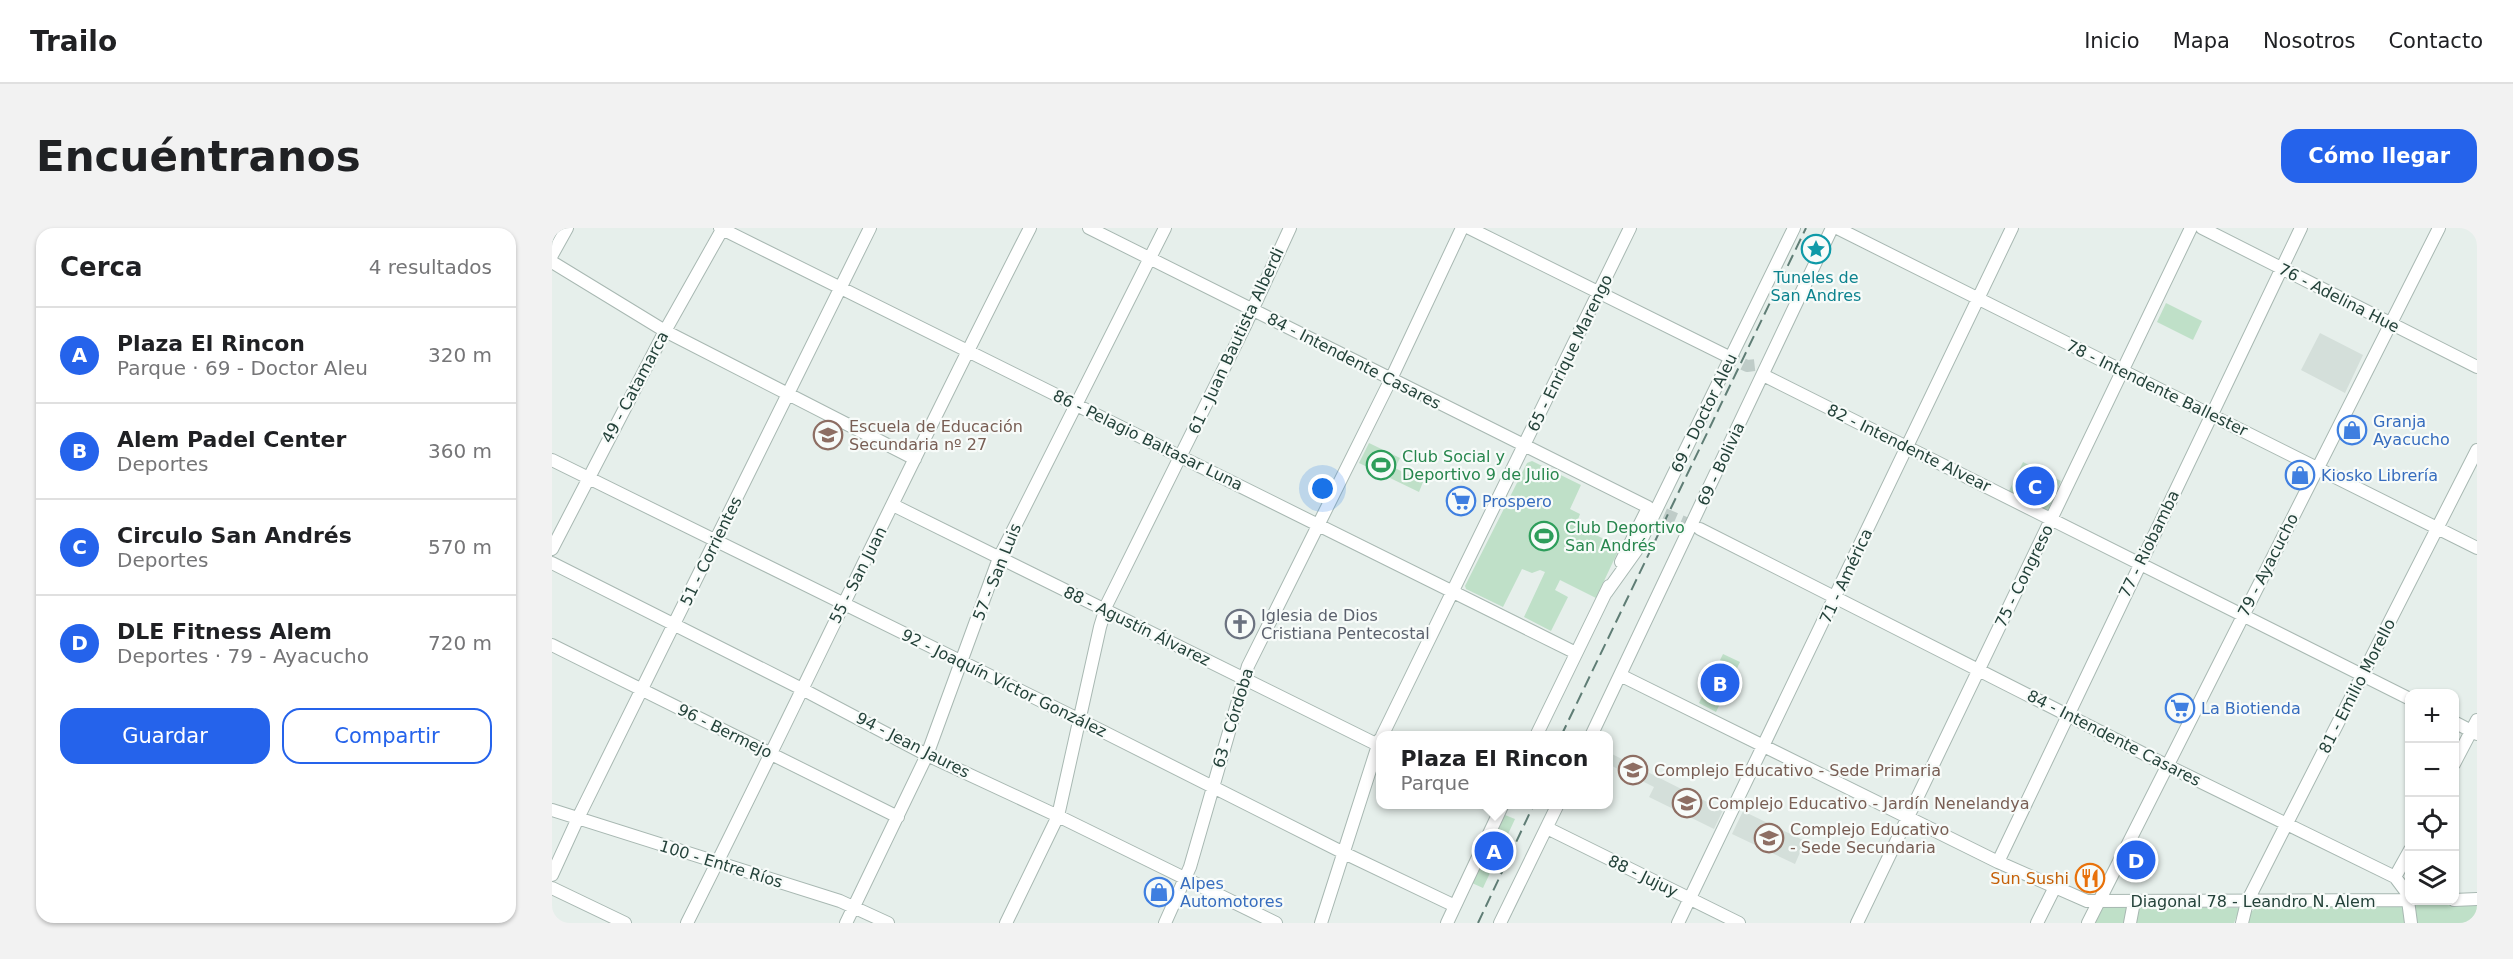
<!DOCTYPE html>
<html lang="es">
<head>
<meta charset="utf-8">
<style>
  :root { --surface:#fff; --page:#f2f2f2; --text:#202124; --muted:#757577; --line:#e0e0e0; --accent:#2563eb }
  body { margin:0; font-family:"DejaVu Sans",sans-serif; background:var(--page); color:var(--text) }
  .controls { position:absolute; right:18px; bottom:18px; display:grid; overflow:hidden; border-radius:12px; box-shadow:0 2px 4px #0004 }
  .controls button { width:54px; height:54px; display:grid; place-items:center; padding:0; border:0; border-bottom:2px solid var(--line); background:var(--surface); color:var(--text); font:30px sans-serif }
  .you { position:absolute; left:771px; top:261px; width:21px; height:21px; margin:-15px; border:4px solid #fff; border-radius:50%; background:#1a73e8; box-shadow:0 0 0 9px #1a73e833 }
  .badge { display:grid; place-items:center; width:39px; height:39px; border-radius:50%; background:var(--accent); color:#fff; font-size:20px; font-weight:700 }
  .pin { position:absolute; translate:-50% -50%; border:3px solid #fff; box-shadow:0 2px 6px #0006 }
  .popup { position:absolute; left:824px; top:503px; width:237px; height:78px; box-sizing:border-box; display:grid; place-content:center; border-radius:12px; background:var(--surface); filter:drop-shadow(0 2px 4px #0005); font-size:20px; white-space:nowrap; color:var(--muted) }
  .popup b { font-size:22px; color:var(--text) }
  .popup::after { content:''; position:absolute; left:50%; top:100%; margin-left:-12px; border:12px solid transparent; border-top-color:var(--surface) }
  .list { margin:0; padding:0; list-style:none }
  h2 { display:flex; justify-content:space-between; align-items:center; height:78px; margin:0; padding:0 24px; font-size:26px }
  h2 small { font-size:20px; font-weight:400; color:var(--muted) }
  .list li { display:grid; grid-template-columns:39px 1fr auto; gap:18px; align-items:center; box-sizing:border-box; height:96px; padding:0 24px; border-top:2px solid var(--line) }
  .list b { display:block; font-size:22px; white-space:nowrap }
  .list p { margin:0; font-size:20px; white-space:nowrap; color:var(--muted) }
  .list em { font-size:20px; font-style:normal; color:var(--muted) }
  .actions { display:flex; gap:12px; padding:18px 24px }
  .actions a { flex:1; padding:14px 0; border:2px solid var(--accent); border-radius:18px; text-align:center; font-size:21px; color:var(--accent) }
  .actions .main { background:var(--accent); color:#fff }
  .icon { flex:none; width:33px; height:33px; fill:none; stroke:currentColor; stroke-width:2; stroke-linecap:round; stroke-linejoin:round }
  .map { position:relative; flex:none; width:1925px; height:695px; overflow:hidden; border-radius:18px }
  header { display:flex; align-items:center; gap:36px; box-sizing:border-box; height:84px; padding:0 30px; background:var(--surface); border-bottom:2px solid var(--line) }
  header strong { font-size:28px }
  nav { display:flex; gap:33px; margin-inline-start:auto; font-size:21px }
  .intro { display:flex; align-items:center; justify-content:space-between; box-sizing:border-box; height:144px; padding:0 36px }
  h1 { margin:0; font-size:42px }
  .button { padding:15px 27px; border-radius:18px; background:var(--accent); color:#fff; font-size:21px; font-weight:700 }
  main { display:flex; gap:36px; padding:0 36px }
  aside { flex:1; background:var(--surface); border-radius:18px; box-shadow:0 2px 4px #0004 }
  .map>svg:first-child { display:block }
</style>
</head>
<body>
<header>
<strong>Trailo</strong>
<nav><a>Inicio</a><a>Mapa</a><a>Nosotros</a><a>Contacto</a></nav>
</header>
<div class="intro"><h1>Encuéntranos</h1><a class="button">Cómo llegar</a></div>
<main>
<aside>
<h2>Cerca<small>4 resultados</small></h2>
<ul class="list">
<li><span class="badge">A</span><div><b>Plaza El Rincon</b><p>Parque · 69 - Doctor Aleu</p></div><em>320 m</em></li>
<li><span class="badge">B</span><div><b>Alem Padel Center</b><p>Deportes</p></div><em>360 m</em></li>
<li><span class="badge">C</span><div><b>Circulo San Andrés</b><p>Deportes</p></div><em>570 m</em></li>
<li><span class="badge">D</span><div><b>DLE Fitness Alem</b><p>Deportes · 79 - Ayacucho</p></div><em>720 m</em></li>
</ul>
<div class="actions"><a class="main">Guardar</a><a>Compartir</a></div>
</aside>
<div class="map">
<svg width="1925" height="695" viewBox="0 0 1925 695">
  <rect width="100%" height="100%" fill="#e6efeb"/>
  <path fill="#d4dfda" d="M1768,105L1811,127L1793,165L1749,142Z
    M1056,524L1171,582L1162,601L1097,569L1102,559L1056,536Z
    M1191,583L1253,613L1243,636L1180,606Z"/>
  <path fill="#bfe0c8" d="M1614,75L1650,93L1641,112L1605,94Z
    M817,215L848,230L843,240L871,254L867,264L807,235Z
    M980,233L1029,257L1018,281L1028,286L1024,297L1068,319L1044,370L1008,352L1003,362L1016,369L999,403L972,389L993,344L988,342L980,345L970,341L951,379L914,361L913,358L975,235Z
    M1471,234L1509,253L1496,282L1457,263Z
    M1171,426L1188,434L1164,484L1147,475Z
    M953,587L963,591L931,660L920,655Z
    M1865,676H1925V695H1862L1861,680Z
    M1848,677L1852,679V695H1696L1699,684L1705,679Z
    M1551,678H1576L1574,695H1541Z
    M1585,680H1688L1682,695H1582Z"/>
  <g fill="none" stroke-linecap="round" stroke-linejoin="round">
    <path stroke="#bfccc8" stroke-width="12" stroke-dasharray="12 6" stroke-linecap="butt" d="M1175,128L1195,138L1204,137
      M1096,279L1148,301"/>
    <g stroke="#a8b8b2" stroke-width="14">
      <path id="minor" d="M168,0L1024,425
        M537,0L1096,279
        M917,0L1175,128
        M1285,0L1925,320
        M1650,0L1925,139
        M0,27L15,0
        M0,34L113,103L363,231
        M1211,147L1858,471
        M0,232L528,492L792,625L903,678
        M341,277L828,518
        M1148,301L1614,537L1843,649L1855,665L1859,695
        M0,321L113,103L171,0
        M1069,334L1094,284
        M0,335L250,461L375,527L506,588L724,695
        M1054,365L1084,323L1242,0
        M0,417L346,589
        M1068,447L1446,634L1535,673L1858,672
        M1902,494L1925,506
        M830,508L1078,0
        M984,508L1057,358
        M1039,508L1280,0
        M1902,536L1925,492
        M0,582L288,673L336,695
        M995,600L1187,695
        M1446,634L1749,0
        M0,647L26,590L318,0
        M1843,649L1858,622
        M0,660L73,695
        M1902,672L1925,671
        M135,695C251,464 360,230 478,0
        M294,695L375,527L447,330L613,0
        M454,695L506,588L548,399L555,376L692,100L738,0
        M613,695L638,639L696,438L839,151L910,0
        M769,695L828,511
        M895,695L951,576
        M948,695L1006,576
        M1126,695L1460,0
        M1305,695L1639,0
        M1485,695L1502,661
        M1536,695L1887,0
        M1578,695L1582,674
        M1690,695L1695,674L1735,595L1925,222"/>
    </g>
    <use href="#minor" stroke="#fff" stroke-width="12"/>
    <path stroke="#5f7d75" stroke-width="2" stroke-dasharray="12 6" stroke-linecap="butt" d="M1009,508L1254,0
      M926,695L982,576"/>
  </g>
  <defs>
    <g id="sight-ring" transform="scale(1.5)"><circle r="9.5" fill="#f7fbf9" stroke="#0f9aa8" stroke-width="1.5"/><path d="M0-6L1.8-2.2L6-1.7L2.9 1.2L3.7 5.4L0 3.3L-3.7 5.4L-2.9 1.2L-6-1.7L-1.8-2.2Z" fill="#0f9aa8"/></g>
    <g id="shop-ring" transform="scale(1.5)"><circle r="9.5" fill="#f7fbf9" stroke="#3f7fe0" stroke-width="1.5"/><path d="M-5-2.5h2.3a2.7 3.5 0 0 1 5.4 0H5L5.5 6h-11ZM-1.5-2.5h3a1.5 2.3 0 0 0-3 0Z" fill="#3f7fe0"/></g>
    <g id="school-ring" transform="scale(1.5)"><circle r="9.5" fill="#f7fbf9" stroke="#8d6e63" stroke-width="1.5"/><path d="M0-5L7-2L0 1L-7-2ZM-4 1L0 2.5L4 1V4Q0 6-4 4Z" fill="#8d6e63"/></g>
    <g id="stadium-ring" transform="scale(1.5)"><circle r="9.5" fill="#f7fbf9" stroke="#2e9e5b" stroke-width="1.5"/><path d="M0-5a6.5 5 0 1 0 0 10a6.5 5 0 1 0 0-10ZM-3.5-1.8h7v3.6h-7Z" fill="#2e9e5b"/></g>
    <g id="supermarket-ring" transform="scale(1.5)"><circle r="9.5" fill="#f7fbf9" stroke="#3f7fe0" stroke-width="1.5"/><path d="M-6-5.5h2.5l.6 2H6L4.5 2H-2.5L-4.4-4H-6ZM-1.5 3.2a1.3 1.3 0 1 0 .1 0ZM3 3.2a1.3 1.3 0 1 0 .1 0Z" fill="#3f7fe0"/></g>
    <g id="church-ring" transform="scale(1.5)"><circle r="9.5" fill="#f7fbf9" stroke="#6b7280" stroke-width="1.5"/><path d="M-1.2-6h2.4v3.5h3.3v2.4h-3.3V6h-2.4V-.1h-3.3v-2.4h3.3Z" fill="#6b7280"/></g>
    <g id="restaurant-ring" transform="scale(1.5)"><circle r="9.5" fill="#f7fbf9" stroke="#e8710a" stroke-width="1.5"/><path d="M-5-6h1v4h1v-4h1v4h1v-4h1v5L-1.5 .5V6h-2V.5L-5-1ZM5-6V6H3V1.5H1.5Q1.5-4 5-6Z" fill="#e8710a"/></g>
  </defs>
  <g fill-rule="evenodd">
    <use href="#sight-ring" x="1264" y="21"/>
    <use href="#shop-ring" x="1800" y="202"/>
    <use href="#school-ring" x="276" y="207"/>
    <use href="#stadium-ring" x="829" y="237"/>
    <use href="#shop-ring" x="1748" y="247"/>
    <use href="#supermarket-ring" x="909" y="273"/>
    <use href="#stadium-ring" x="992" y="308"/>
    <use href="#church-ring" x="688" y="396"/>
    <use href="#supermarket-ring" x="1628" y="480"/>
    <use href="#school-ring" x="1081" y="542"/>
    <use href="#school-ring" x="1135" y="575"/>
    <use href="#school-ring" x="1217" y="610"/>
    <use href="#restaurant-ring" x="1538" y="650"/>
    <use href="#shop-ring" x="607" y="664"/>
  </g>
  <g text-anchor="middle" dominant-baseline="central" stroke-width="4.5" stroke-linejoin="round" paint-order="stroke">
    <g font-size="16" fill="#0d838f" stroke="#f7fbf9">
      <text x="1264" y="49">Tuneles de<tspan x="1264" dy="18">San Andres</tspan></text>
    </g>
    <g font-size="16" fill="#24423a" stroke="#f7fbf9">
      <text transform="translate(1787 70) rotate(27)">76 - Adelina Hue</text>
      <text transform="translate(684 113) rotate(-65)">61 - Juan Bautista Alberdi</text>
      <text transform="translate(1018 125) rotate(-64)">65 - Enrique Marengo</text>
      <text transform="translate(802 133) rotate(27)">84 - Intendente Casares</text>
      <text transform="translate(83 159) rotate(-62)">49 - Catamarca</text>
      <text transform="translate(1605 160) rotate(26)">78 - Intendente Ballester</text>
      <text transform="translate(1152 185) rotate(-64)">69 - Doctor Aleu</text>
      <text transform="translate(596 212) rotate(26)">86 - Pelagio Baltasar Luna</text>
      <text transform="translate(1357 220) rotate(26)">82 - Intendente Alvear</text>
      <text transform="translate(1169 236) rotate(-65)">69 - Bolivia</text>
      <text transform="translate(1597 316) rotate(-64)">77 - Riobamba</text>
      <text transform="translate(159 323) rotate(-64)">51 - Corrientes</text>
      <text transform="translate(1716 337) rotate(-63)">79 - Ayacucho</text>
      <text transform="translate(445 344) rotate(-68)">57 - San Luis</text>
      <text transform="translate(306 347) rotate(-63)">55 - San Juan</text>
      <text transform="translate(1294 348) rotate(-65)">71 - América</text>
      <text transform="translate(1472 348) rotate(-64)">75 - Congreso</text>
      <text transform="translate(585 398) rotate(26)">88 - Agustín Álvarez</text>
      <text transform="translate(452 455) rotate(26)">92 - Joaquín Víctor González</text>
      <text transform="translate(1805 458) rotate(-63)">81 - Emilio Morello</text>
      <text transform="translate(681 490) rotate(-73)">63 - Córdoba</text>
      <text transform="translate(173 503) rotate(26)">96 - Bermejo</text>
      <text transform="translate(1562 510) rotate(27)">84 - Intendente Casares</text>
      <text transform="translate(361 517) rotate(27)">94 - Jean Jaures</text>
      <text transform="translate(169 636) rotate(17)">100 - Entre Ríos</text>
      <text transform="translate(1091 648) rotate(26)">88 - Jujuy</text>
      <text x="1701" y="673">Diagonal 78 - Leandro N. Alem</text>
    </g>
    <g font-size="16" fill="#366cbe" stroke="#f7fbf9" text-anchor="start">
      <text x="1821" y="193">Granja<tspan x="1821" dy="18">Ayacucho</tspan></text>
      <text x="1769" y="247">Kiosko Librería</text>
      <text x="930" y="273">Prospero</text>
      <text x="1649" y="480">La Biotienda</text>
      <text x="628" y="655">Alpes<tspan x="628" dy="18">Automotores</tspan></text>
    </g>
    <g font-size="16" fill="#785e54" stroke="#f7fbf9" text-anchor="start">
      <text x="297" y="198">Escuela de Educación<tspan x="297" dy="18">Secundaria nº 27</tspan></text>
      <text x="1102" y="542">Complejo Educativo - Sede Primaria</text>
      <text x="1156" y="575">Complejo Educativo - Jardín Nenelandya</text>
      <text x="1238" y="601">Complejo Educativo<tspan x="1238" dy="18">- Sede Secundaria</tspan></text>
    </g>
    <g font-size="16" fill="#27864d" stroke="#f7fbf9" text-anchor="start">
      <text x="850" y="228">Club Social y<tspan x="850" dy="18">Deportivo 9 de Julio</tspan></text>
      <text x="1013" y="299">Club Deportivo<tspan x="1013" dy="18">San Andrés</tspan></text>
    </g>
    <g font-size="16" fill="#5b616d" stroke="#f7fbf9" text-anchor="start">
      <text x="709" y="387">Iglesia de Dios<tspan x="709" dy="18">Cristiana Pentecostal</tspan></text>
    </g>
    <g font-size="16" fill="#c56008" stroke="#f7fbf9" text-anchor="end">
      <text x="1517" y="650">Sun Sushi</text>
    </g>
  </g>
</svg>
<div class="controls">
<button>+</button>
<button>−</button>
<button><svg class="icon" aria-label="locate" viewBox="0 0 24 24"><circle cx="12" cy="12" r="6"/><path d="M12 2v4M12 18v4M2 12h4M18 12h4"/></svg></button>
<button><svg class="icon" aria-label="layers" viewBox="0 0 24 24"><path d="M12 4l9 5-9 5-9-5zM3 14l9 5 9-5"/></svg></button>
</div>
<div class="you"></div>
<div class="pin badge" style="left:942px;top:623px">A</div>
<div class="popup"><b>Plaza El Rincon</b>Parque</div>
<div class="pin badge" style="left:1168px;top:455px">B</div>
<div class="pin badge" style="left:1483px;top:258px">C</div>
<div class="pin badge" style="left:1584px;top:632px">D</div>
</div>
</main>
</body>
</html>
